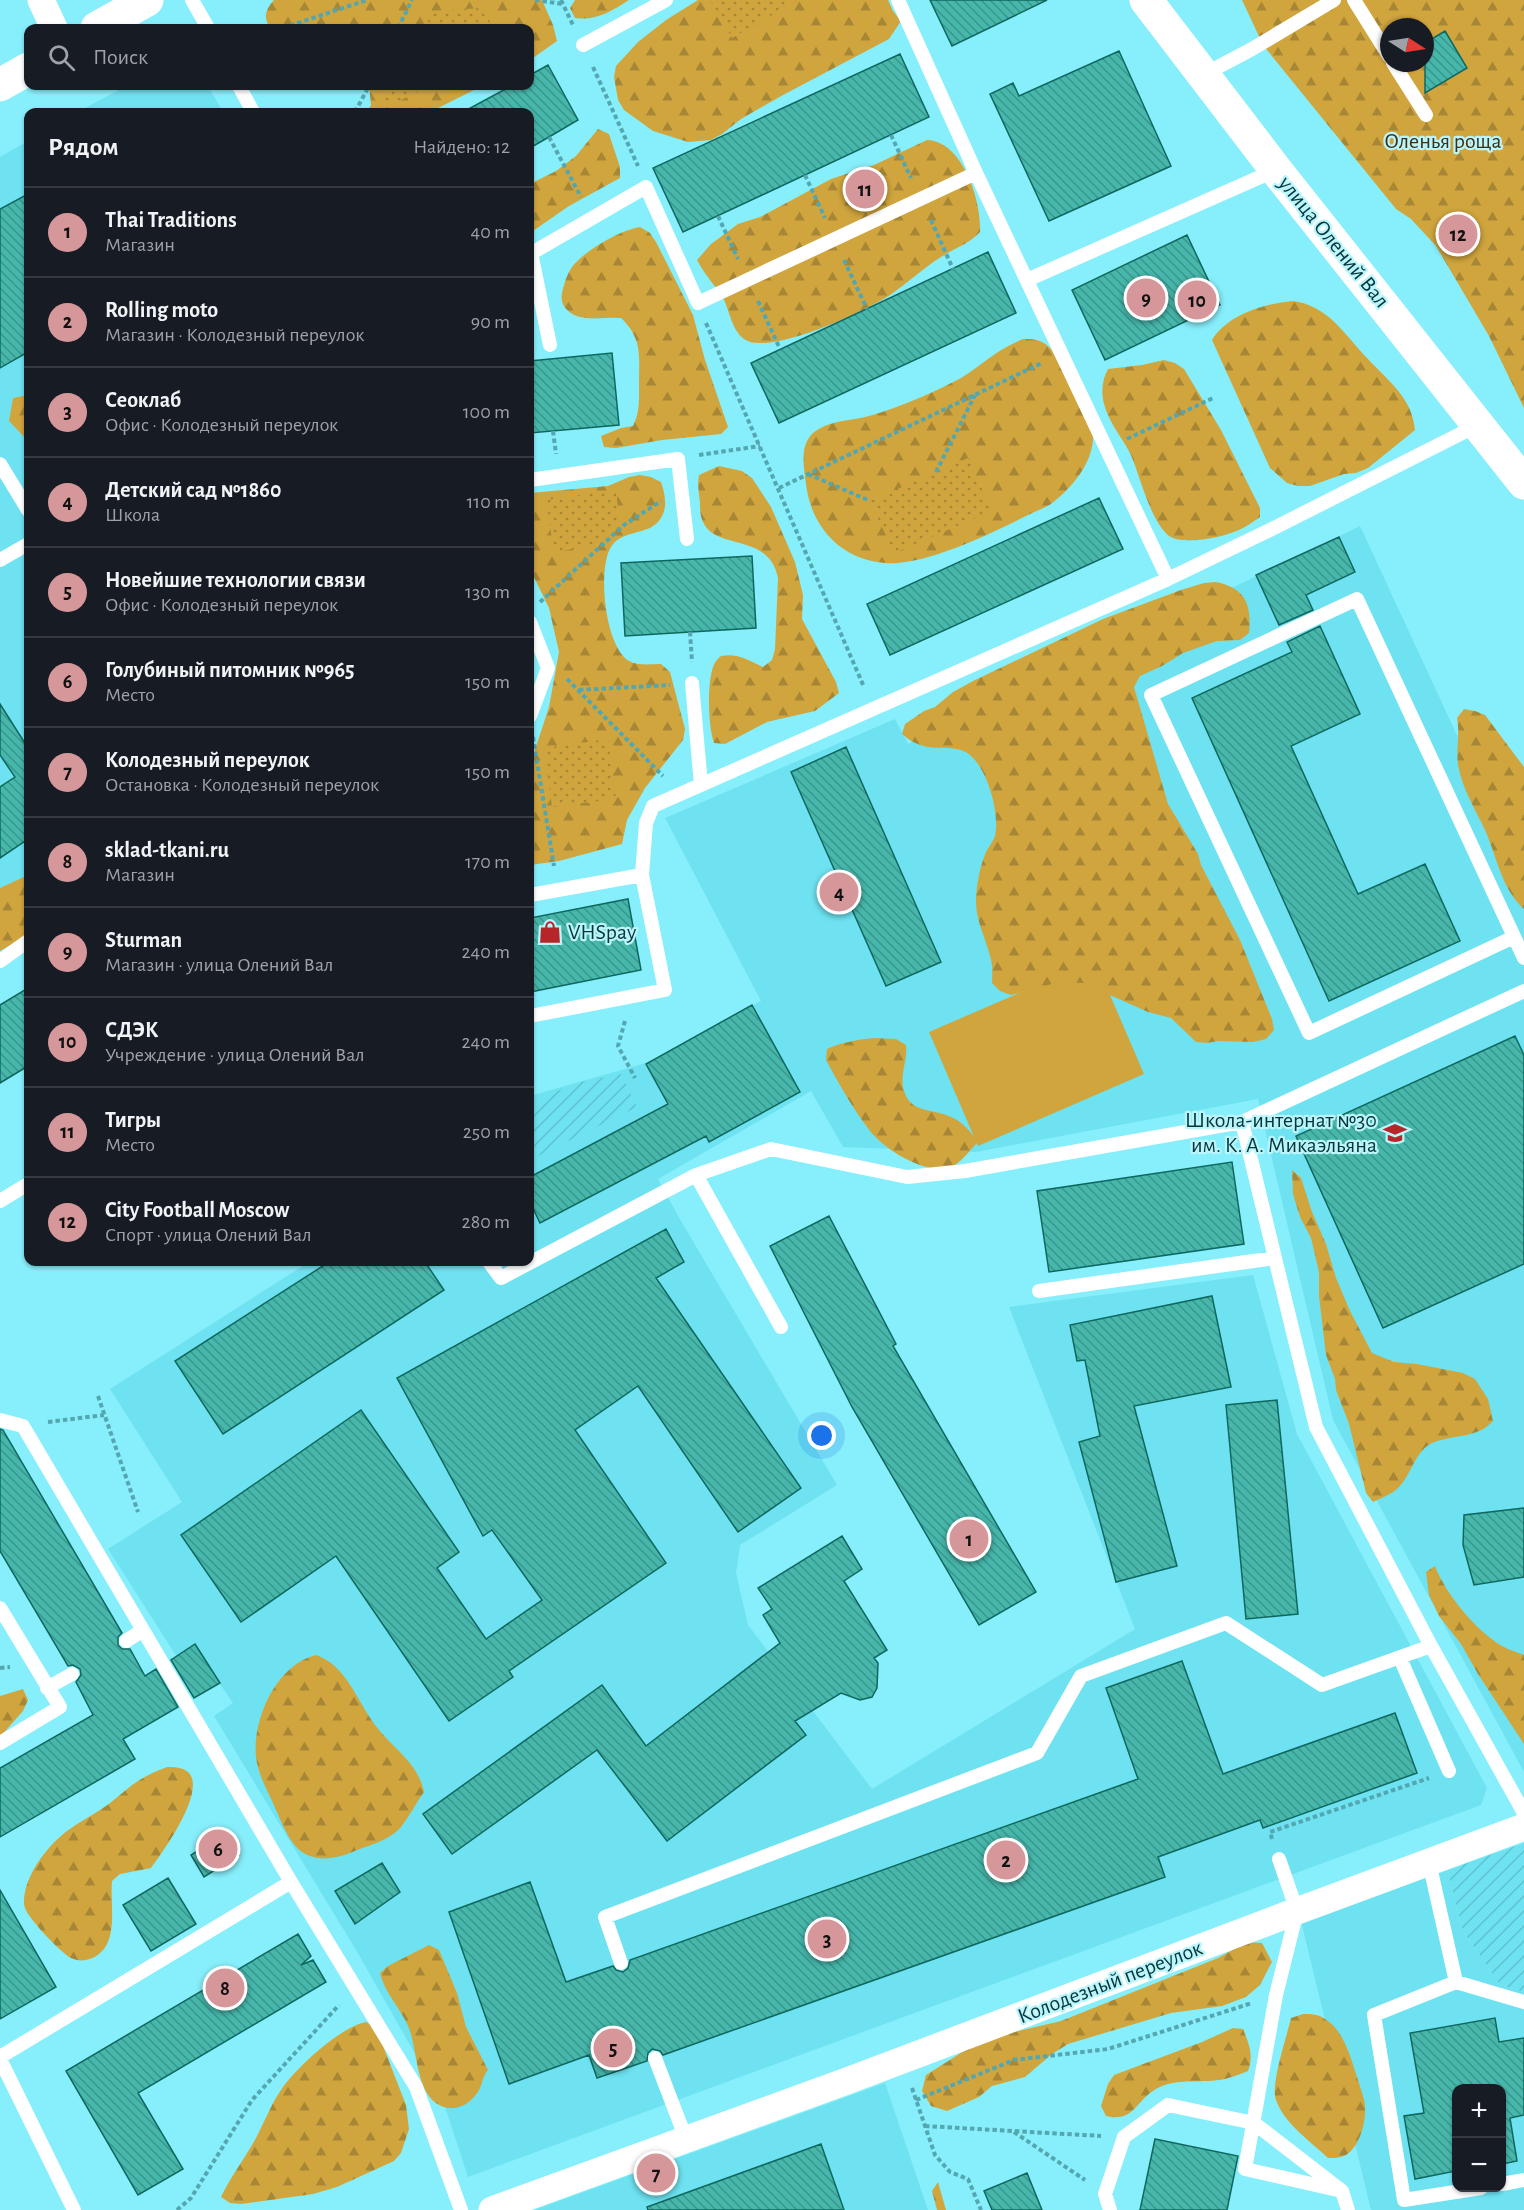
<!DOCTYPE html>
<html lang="ru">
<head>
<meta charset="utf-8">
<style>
  :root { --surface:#171b24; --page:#20242c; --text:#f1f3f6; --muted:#9ea1a6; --line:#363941; --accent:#d6979a }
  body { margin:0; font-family:"Alegreya Sans",sans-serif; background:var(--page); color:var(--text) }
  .controls { position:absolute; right:18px; bottom:18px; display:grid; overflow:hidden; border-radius:12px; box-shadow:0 2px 4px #0004 }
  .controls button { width:54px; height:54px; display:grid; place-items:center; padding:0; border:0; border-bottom:2px solid var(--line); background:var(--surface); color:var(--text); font:30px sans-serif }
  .compass { position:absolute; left:1380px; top:18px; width:54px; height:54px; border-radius:50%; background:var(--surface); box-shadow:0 2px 4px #0004; rotate:102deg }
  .you { position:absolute; left:822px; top:1436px; width:21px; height:21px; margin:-15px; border:4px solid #fff; border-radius:50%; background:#1a73e8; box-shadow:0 0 0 9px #1a73e833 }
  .badge { display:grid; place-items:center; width:39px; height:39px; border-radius:50%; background:var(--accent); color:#111; font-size:20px; font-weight:700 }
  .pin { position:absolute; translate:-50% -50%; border:3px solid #fff; box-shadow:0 2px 6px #0006 }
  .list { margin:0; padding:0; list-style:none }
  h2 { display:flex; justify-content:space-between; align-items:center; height:78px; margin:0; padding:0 24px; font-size:26px }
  h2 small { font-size:20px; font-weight:400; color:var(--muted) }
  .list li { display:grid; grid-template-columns:39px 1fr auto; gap:18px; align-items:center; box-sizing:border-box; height:90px; padding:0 24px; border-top:2px solid var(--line) }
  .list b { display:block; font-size:22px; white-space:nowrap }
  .list p { margin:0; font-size:20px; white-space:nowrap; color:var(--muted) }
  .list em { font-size:20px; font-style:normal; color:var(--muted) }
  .icon { flex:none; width:33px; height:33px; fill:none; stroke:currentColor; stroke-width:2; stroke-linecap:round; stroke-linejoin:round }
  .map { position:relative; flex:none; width:1524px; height:2210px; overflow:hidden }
  .search { position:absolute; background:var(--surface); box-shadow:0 2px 4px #0004; left:24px; top:24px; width:510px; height:66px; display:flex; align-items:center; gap:15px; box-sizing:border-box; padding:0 21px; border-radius:12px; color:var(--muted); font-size:22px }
  .panel { position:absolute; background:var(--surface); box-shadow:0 2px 4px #0004; left:24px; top:108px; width:510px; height:1158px; border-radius:12px }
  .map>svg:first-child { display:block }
</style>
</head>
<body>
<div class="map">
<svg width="1524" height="2210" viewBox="0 0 1524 2210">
  <defs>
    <pattern id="industrial-furrows" width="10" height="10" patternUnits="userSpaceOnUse" patternTransform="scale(1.5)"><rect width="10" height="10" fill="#6ee2f0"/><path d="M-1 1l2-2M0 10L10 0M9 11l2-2" fill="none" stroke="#5ec2cf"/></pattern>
    <pattern id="forest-firs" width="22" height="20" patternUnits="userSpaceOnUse" patternTransform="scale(1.5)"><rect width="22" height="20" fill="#d0a53e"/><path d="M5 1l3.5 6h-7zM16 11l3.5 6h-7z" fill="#a78735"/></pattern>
    <pattern id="park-dots" width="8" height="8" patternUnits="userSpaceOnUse" patternTransform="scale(1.5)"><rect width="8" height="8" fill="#d0a53e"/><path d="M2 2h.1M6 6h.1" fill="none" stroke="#a78735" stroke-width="1.8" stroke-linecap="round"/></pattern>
    <pattern id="building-back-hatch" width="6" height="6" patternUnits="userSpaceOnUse" patternTransform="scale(1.5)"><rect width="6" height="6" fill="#47b7ab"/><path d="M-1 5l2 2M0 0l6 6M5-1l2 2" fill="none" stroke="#39968c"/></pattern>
  </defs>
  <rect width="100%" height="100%" fill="#87effb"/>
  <path fill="#6ee2f0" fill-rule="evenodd" d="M126,86H208L223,112H78Z
    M28,141V910L0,929V157Z
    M1360,526L1524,880V1772L1333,1420L1258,1099L976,1152L843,1147L811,1091L658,1179L678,1216L837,1485L740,1545L736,1573L748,1625L872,1789L1135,1629L1009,1307L1253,1275L1297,1434L1487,1788L1481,1805L468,2177L445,2107L359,1955L214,1716L233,1703L218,1681L200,1693L108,1549L182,1502L110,1389L309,1262H530V1096L646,1063L761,1001L665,818L895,719L908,744Z
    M1447,1870L1463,1931L1500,1985L1524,1992V2210H1371L1301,1921ZM1456,2088H1502V2188H1456Z
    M885,2083L928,2210H534Z"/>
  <path fill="url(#industrial-furrows)" d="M621,1074L637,1107L530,1160V1103L576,1083Z
    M1524,1843V1992L1500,1985L1463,1931L1447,1870Z"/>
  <path fill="#d0a53e" d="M1095,960L1144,1074L978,1146L929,1032Z"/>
  <path fill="url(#forest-firs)" fill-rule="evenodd" d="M274,0H542L553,25L557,41L530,60V28H271C262,18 266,9 274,0Z
    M575,0H629C612,11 596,21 575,18L570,8Z
    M698,0H888L893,11L901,21L889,39L783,95L741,119L722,134L711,140L688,142L653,131L624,110L618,100L614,77L616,66L638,42L666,20Z
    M1242,0H1524V408L1489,336L1436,246L1411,219L1396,209L1263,45ZM1389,27H1425V63H1389Z
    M369,86H482L430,112H367L371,105Z
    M598,129L609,134L620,167V178L569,206L530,233V184L556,171L576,156Z
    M927,140C963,141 982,202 980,232C969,244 955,248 941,257C923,268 908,283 890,295C866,311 768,357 744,339C731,329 730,311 723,298C715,285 704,274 697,260L711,244L738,224L760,217L831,179L874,165Z
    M640,227L650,233L656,242L693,315L705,360L728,427L721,434L662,440L616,448L604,447L601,436L621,428L633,426C640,412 639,400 639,385C639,357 643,339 621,318C606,317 588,321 574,315C565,310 560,303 562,293C564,284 567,274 572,267C585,250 621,230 640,227Z
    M1292,301C1328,305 1344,334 1367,358C1388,381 1412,397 1415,430L1368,468L1356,473L1344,474L1310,486H1298L1287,483L1270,468L1265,457L1212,340C1227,315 1264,304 1292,301Z
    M1023,339C1036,339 1043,340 1052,350L1093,433C1095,461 1072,488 1051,504C1044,508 1037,511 1030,514C994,532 926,566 886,563C841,560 811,527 806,484C804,468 799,446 813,433C829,420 851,421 869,416C900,407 933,393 961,378C974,370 986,360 998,352C1006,347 1014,343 1023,339Z
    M1164,360L1175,363L1184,369L1221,430L1260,508V517C1254,521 1247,526 1241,529C1225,537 1184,546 1169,536C1150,521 1140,475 1130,453C1121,436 1109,423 1104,404C1101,392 1102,380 1108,369L1142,365Z
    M28,395V441L9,421L13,398Z
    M719,466L742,471L752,478L771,507L795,562L803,595L802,619L836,682L839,693L815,711L767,722L725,744L714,743C708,725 707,685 713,667C714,663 717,659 721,656C738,653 748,660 763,667L772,660L775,649L778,578C769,532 716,551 703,522C700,516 700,509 700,503C699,493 697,485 699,475Z
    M640,475L651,477L661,482C665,495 668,506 661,518C649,537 623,528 611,547C597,569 605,647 629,661C638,666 651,664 661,664L670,672L685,729L683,740L645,788L627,820L622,844L559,861L530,865V765L549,707L559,652L549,608L530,569V493L608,486L629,477Z
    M1216,582C1245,588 1252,604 1249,633L1240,640L1217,641L1183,653L1162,666L1140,676L1134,687L1168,804L1198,854L1201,865L1240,940L1272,1019L1274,1030L1266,1039L1253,1042L1218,1041L1207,1043L1196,1042L1171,1018L1148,1012L1083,983L1059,982L1011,995L1000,991L992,983C992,975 993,967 991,960C987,941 976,922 976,902C976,886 980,866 986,852C989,846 993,842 995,836C1000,814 988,770 970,755C952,740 928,758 902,734L905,724L924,711L935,707L953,692L973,681L1103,619L1181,590L1204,583Z
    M1464,709L1475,711L1485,715L1524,767V909C1501,888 1497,857 1485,830C1475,809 1462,788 1458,765C1456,749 1460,734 1457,718Z
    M28,875V935L0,951V888Z
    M873,1038L896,1039L906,1045C908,1060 899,1076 904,1091C911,1114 933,1108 951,1117C963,1122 971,1132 978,1142C971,1149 963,1160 955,1165C930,1179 885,1150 870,1131C853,1109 839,1084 826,1060L827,1049C843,1042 856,1040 873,1038Z
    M1292,1170L1301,1178L1312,1212L1326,1244L1336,1278L1350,1311L1372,1353L1394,1362L1417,1364L1463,1373L1475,1379L1488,1399L1493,1421C1477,1439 1453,1434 1432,1443C1415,1451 1411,1476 1398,1488C1392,1494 1381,1498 1373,1502L1366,1493L1349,1424L1336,1390L1335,1379L1326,1355L1319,1296V1272L1311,1238L1300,1217L1293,1194Z
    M1435,1566C1445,1593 1476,1631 1502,1646C1509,1650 1517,1652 1524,1655V1744L1478,1674L1461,1644L1439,1616L1429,1595L1426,1572Z
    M316,1655C346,1665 357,1701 375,1725C392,1748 418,1762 424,1792C416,1803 409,1817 401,1827C391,1839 371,1845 357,1850C343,1856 328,1861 313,1857C293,1852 285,1830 277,1812C270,1795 258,1776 256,1757C252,1719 277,1664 316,1655Z
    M23,1689L28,1700L23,1711L0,1737V1696Z
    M167,1767C174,1767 183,1767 189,1773C206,1792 163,1852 151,1868L120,1874L112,1881C110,1901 117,1932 104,1949C97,1958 83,1964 71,1958C61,1953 24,1915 24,1904C23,1877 47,1846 67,1831C79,1822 93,1815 106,1806C117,1798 127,1788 138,1781C147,1775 157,1771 167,1767Z
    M1247,1942L1262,1943L1272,1962L1260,1985L1246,1997L1222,2006L1171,2013L1068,2044L1052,2054L1025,2077L992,2086L979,2097L947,2111L931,2106L922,2091L926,2075L983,2039L1061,2021L1218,1958Z
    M429,1945L439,1950L457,1993L466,2027L488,2070C480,2080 484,2087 473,2098C466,2105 459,2109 449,2108C414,2103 419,2050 408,2026C400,2007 385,1994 380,1973L388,1966Z
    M1303,2014C1311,2014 1318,2014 1325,2019C1343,2030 1350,2055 1356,2074C1359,2083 1362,2092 1364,2100C1368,2116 1361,2146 1346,2155C1340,2158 1334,2158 1328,2158C1310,2141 1284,2123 1276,2100C1270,2085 1287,2036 1291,2018Z
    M366,2022L376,2028L406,2105L409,2129L401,2153L394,2161L337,2187L313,2194L241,2204L230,2203L221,2197C231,2176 245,2158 256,2138C264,2123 270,2107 279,2093C293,2070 340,2027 366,2022Z
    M1233,2028L1243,2029C1249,2044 1254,2055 1248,2071C1240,2074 1233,2077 1225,2079C1203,2084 1177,2077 1156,2089C1136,2100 1134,2123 1106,2116L1101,2106L1108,2084L1114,2075L1202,2042Z
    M938,2182L946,2210H937L932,2191Z"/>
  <path fill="url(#park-dots)" d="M710,0H798L732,38Z
    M482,8L494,28H420L433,11Z
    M380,86H430L387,107Z
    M968,458L992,511L894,553L870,501Z
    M616,490L619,518L590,546L554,552L546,500Z
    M608,739L616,799L552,807L544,748Z"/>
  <path fill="url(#building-back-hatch)" stroke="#0f6860" stroke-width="1.5" d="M930,0H1047L952,46Z
    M1445,31L1467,68L1425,93V43Z
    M1119,51L1171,166L1049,221L990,94L1013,83L1019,96Z
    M900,54L929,117L683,232L653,168Z
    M548,65L578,120L549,137L530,148V112H463L511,86H530V75Z
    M28,194V352L0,368V209Z
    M1187,235L1220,305L1105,360L1072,290Z
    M988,252L1016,313L779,423L751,363Z
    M612,353L619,425L530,433V361Z
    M1099,498L1123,549L890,655L867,604Z
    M1339,537L1355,572L1306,595L1313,610L1279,625L1256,575Z
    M752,556L756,628L625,636L621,563Z
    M1320,626L1360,714L1291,746L1358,894L1425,864L1460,941L1329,1001L1192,698L1292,652L1287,642Z
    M0,704L28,748V839L0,858V787L15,777L0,755Z
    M846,747L941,962L886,986L791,772Z
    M628,899L641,970L530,992V918Z
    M28,988V1066L0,1083V1005Z
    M752,1005L800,1092L709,1142L706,1136L540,1223L530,1202V1177L668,1104L646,1064Z
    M1515,1036L1524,1055V1264L1383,1328L1296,1136Z
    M1232,1162L1244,1244L1049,1272L1037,1191Z
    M829,1216L896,1344L893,1346L1036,1592L979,1625L852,1407L770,1246Z
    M666,1229L684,1262L656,1278L801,1488L738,1532L638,1386L575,1430L666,1563L509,1671L513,1677L449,1721L336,1556L241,1622L181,1535L361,1410L459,1552L437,1568L486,1639L542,1600L492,1530L483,1536L397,1378Z
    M329,1262H425L444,1290L223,1434L175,1361Z
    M1212,1296L1231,1387L1134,1406L1177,1566L1116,1582L1079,1442L1100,1436L1085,1360L1077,1361L1070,1325Z
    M1277,1400L1298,1614L1246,1619L1226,1405Z
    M0,1429L3,1430L122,1633L118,1637V1645L122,1649H130L145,1676L156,1669L178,1707L123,1739L135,1759L0,1837V1768L93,1715L76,1682L81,1675L80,1669L73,1665L68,1666L0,1551Z
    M1524,1508V1577L1474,1585L1463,1545L1464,1515Z
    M842,1536L862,1569L844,1581L887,1650L874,1658L878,1663L877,1688L872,1697L860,1700L841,1693L795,1721L806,1735L667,1841L597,1750L452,1854L423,1814L602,1685L646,1746L780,1643L763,1615L772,1609L758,1588Z
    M195,1644L220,1683L194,1698L171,1660Z
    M1182,1661L1223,1774L1395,1713L1417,1773L1263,1828L1260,1820L1158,1857L1165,1877L663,2055L660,2051L652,2049L648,2053L647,2061L597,2078L589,2055L509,2084L449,1912L530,1882L566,1982L613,1966L616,1970L623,1972L628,1968L630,1960L1138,1779L1106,1688Z
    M226,1833L239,1855L204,1877L191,1855Z
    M382,1863L400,1892L355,1924L335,1891Z
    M168,1878L196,1924L151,1951L123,1905Z
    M0,1890L56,1987L0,2019Z
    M298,1934L311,1956L301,1965L313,1960L326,1982L138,2093L183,2169L138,2195L66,2071Z
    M1495,2018L1499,2042L1524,2038V2115L1510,2118L1517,2161L1502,2164V2088H1456V2171L1415,2179L1404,2116L1424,2113L1410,2033Z
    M1155,2139L1238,2156L1227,2210H1140Z
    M821,2144L844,2210H648L647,2207Z
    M1027,2173L1042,2210H992L984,2191Z"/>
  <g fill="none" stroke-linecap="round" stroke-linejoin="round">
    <path stroke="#54a7b0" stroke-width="4" stroke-dasharray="4.5 3" stroke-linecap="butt" d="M535,0L563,4
      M561,0L573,25
      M283,28L367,0
      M398,28L412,0
      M593,67L638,166
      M355,112L369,86
      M891,135L911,178
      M549,137L581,197
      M805,175L825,218
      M718,216L738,259
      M931,220L953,269
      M844,260L867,309
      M758,301L780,349
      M706,323L864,687
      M553,431L556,454
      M1127,439L1213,398
      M699,455L760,446
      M936,472L975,395
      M808,474L870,501
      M779,488L1042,363
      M540,602L624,525L661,501
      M690,632L692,662
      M567,679L663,776
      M579,690L670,685
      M533,737L554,866
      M625,1021L618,1046L635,1078
      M98,1396L138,1512
      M48,1422L104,1415
      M0,1668L10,1667
      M1272,1839L1270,1832L1429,1778
      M912,2088L935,2155L950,2172L968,2179L981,2210
      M916,2100L1014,2060L1108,2049L1252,2003
      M925,2126L1101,2136
      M1014,2132L1085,2180
      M177,2210L191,2198L252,2100L339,2005"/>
    <path stroke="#fff" stroke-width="14" d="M192,0L208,28
      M898,0L976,173L1168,579
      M1354,0L1389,56
      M583,45L666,0
      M1393,63L1426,115
      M1203,75L1252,49L1334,0
      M239,86L253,112
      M531,253L550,345
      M530,254L646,187L698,303L976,173
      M1027,280L1276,170
      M0,464L28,510
      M530,480L678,459L687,539
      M0,560L28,544
      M530,622L548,668L530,716
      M692,683L701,785
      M530,895L642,875
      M1514,937L1309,1033L1151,695L1357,599L1524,958
      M0,961L28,941
      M530,1016L665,990L642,875L646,823L653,806L1168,579L1276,527L1478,425
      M1242,1122L1316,1427L1431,1646L1524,1813
      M696,1175L781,1327
      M0,1201L28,1184
      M489,1262L501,1278L696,1175L771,1149L907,1177L965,1171L1242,1122L1524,991
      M1039,1291L1275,1258
      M0,1420L23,1426L291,1882L416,2087L461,2210
      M0,1608L60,1707L0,1743
      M126,1641L143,1630
      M1400,1658L1449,1771
      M47,1688L72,1674
      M1279,1859L1297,1911L1276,1995L1245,2169L1342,2191
      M1429,1862L1456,1982L1374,2015L1404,2200L1481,2188
      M621,1963L605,1917L1037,1753L1081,1676L1226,1623L1322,1685L1431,1646
      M1456,1982L1524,2002
      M0,2057L291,1882
      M655,2058L686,2139
      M0,2059L74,2210
      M1502,2184L1524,2180
      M1110,2210L1105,2194L1124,2137L1168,2105L1254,2123L1342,2191L1348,2210"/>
    <path stroke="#fff" stroke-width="27" d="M41,0L54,28
      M492,2210L847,2081L1297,1911L1524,1827"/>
    <path stroke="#fff" stroke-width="33" d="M1146,0L1276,170L1524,483
      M97,28L147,0
      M0,85L28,69"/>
  </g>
  <defs>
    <g id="shop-bare" transform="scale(1.8)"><path d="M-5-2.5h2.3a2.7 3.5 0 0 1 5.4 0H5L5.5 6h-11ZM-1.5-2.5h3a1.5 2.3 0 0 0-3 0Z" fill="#b62629" stroke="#bbf5fc" stroke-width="2.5" paint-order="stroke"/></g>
    <g id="school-bare" transform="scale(1.8)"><path d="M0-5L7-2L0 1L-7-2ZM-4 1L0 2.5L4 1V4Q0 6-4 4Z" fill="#b62629" stroke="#bbf5fc" stroke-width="2.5" paint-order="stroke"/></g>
  </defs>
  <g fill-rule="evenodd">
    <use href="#shop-bare" x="550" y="932"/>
    <use href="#school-bare" x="1395" y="1133"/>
  </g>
  <g text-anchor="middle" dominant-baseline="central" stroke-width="4.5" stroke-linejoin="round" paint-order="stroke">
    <g font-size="22" fill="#3b3019" stroke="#bbf5fc">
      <text x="1443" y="141">Оленья роща</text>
    </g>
    <g font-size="22" fill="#05363b" stroke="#bbf5fc">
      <text transform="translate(1334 242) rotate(51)">улица Олений Вал</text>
      <text transform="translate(1110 1982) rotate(-21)">Колодезный переулок</text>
    </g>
    <g font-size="22" fill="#05363b" stroke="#bbf5fc" text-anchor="start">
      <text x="568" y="932">VHSpay</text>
      <text x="1377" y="1120" text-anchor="end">Школа-интернат №30<tspan x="1377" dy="25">им. К. А. Микаэльяна</tspan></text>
    </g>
  </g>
</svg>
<div class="controls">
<button>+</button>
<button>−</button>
</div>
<svg class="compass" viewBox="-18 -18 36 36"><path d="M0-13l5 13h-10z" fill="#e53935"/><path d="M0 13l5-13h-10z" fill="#9ea1a6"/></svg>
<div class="you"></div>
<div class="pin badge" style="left:969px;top:1539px">1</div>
<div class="pin badge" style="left:1006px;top:1860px">2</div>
<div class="pin badge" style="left:827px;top:1939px">3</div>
<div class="pin badge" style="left:839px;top:892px">4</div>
<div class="pin badge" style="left:613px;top:2048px">5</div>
<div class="pin badge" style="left:218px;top:1849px">6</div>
<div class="pin badge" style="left:656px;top:2173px">7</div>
<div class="pin badge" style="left:225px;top:1988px">8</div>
<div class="pin badge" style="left:1146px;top:298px">9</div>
<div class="pin badge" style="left:1197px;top:300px">10</div>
<div class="pin badge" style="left:865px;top:189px">11</div>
<div class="pin badge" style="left:1458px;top:234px">12</div>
<div class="search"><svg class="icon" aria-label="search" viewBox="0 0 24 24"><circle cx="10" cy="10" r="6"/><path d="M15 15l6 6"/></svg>Поиск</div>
<section class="panel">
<h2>Рядом<small>Найдено: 12</small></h2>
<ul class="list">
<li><span class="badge">1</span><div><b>Thai Traditions</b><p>Магазин</p></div><em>40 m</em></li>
<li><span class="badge">2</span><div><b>Rolling moto</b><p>Магазин · Колодезный переулок</p></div><em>90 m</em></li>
<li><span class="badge">3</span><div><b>Сеоклаб</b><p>Офис · Колодезный переулок</p></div><em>100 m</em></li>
<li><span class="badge">4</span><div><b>Детский сад №1860</b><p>Школа</p></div><em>110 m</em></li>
<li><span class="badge">5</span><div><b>Новейшие технологии связи</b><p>Офис · Колодезный переулок</p></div><em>130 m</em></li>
<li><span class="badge">6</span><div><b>Голубиный питомник №965</b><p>Место</p></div><em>150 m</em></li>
<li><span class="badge">7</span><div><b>Колодезный переулок</b><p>Остановка · Колодезный переулок</p></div><em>150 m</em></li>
<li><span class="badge">8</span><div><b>sklad-tkani.ru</b><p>Магазин</p></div><em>170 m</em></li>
<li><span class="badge">9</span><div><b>Sturman</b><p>Магазин · улица Олений Вал</p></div><em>240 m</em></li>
<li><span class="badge">10</span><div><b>СДЭК</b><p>Учреждение · улица Олений Вал</p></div><em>240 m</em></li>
<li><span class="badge">11</span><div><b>Тигры</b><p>Место</p></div><em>250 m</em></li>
<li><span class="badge">12</span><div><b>City Football Moscow</b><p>Спорт · улица Олений Вал</p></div><em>280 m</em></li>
</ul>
</section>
</div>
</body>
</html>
